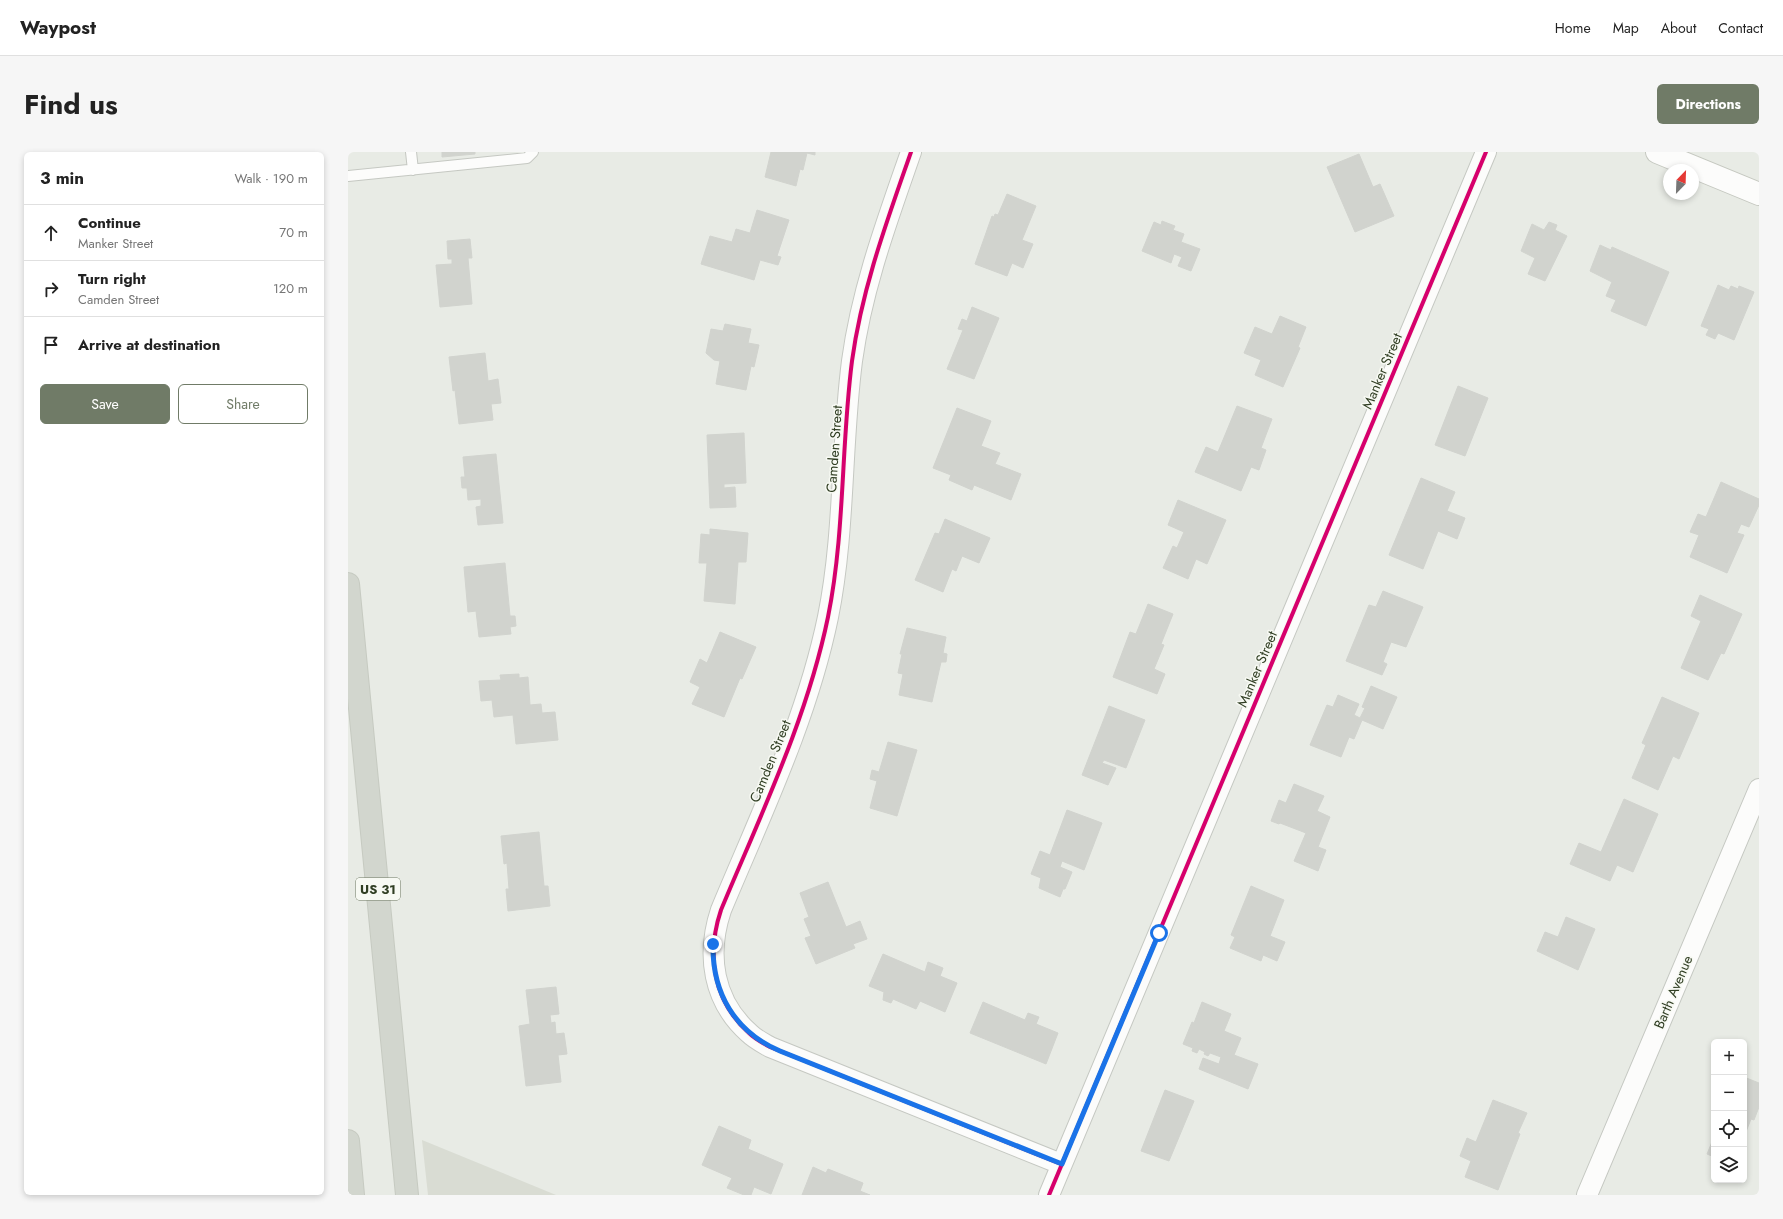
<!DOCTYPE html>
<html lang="en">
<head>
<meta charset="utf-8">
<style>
  :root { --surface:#fff; --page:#f6f6f6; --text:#222; --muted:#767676; --line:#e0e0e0; --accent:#707b67 }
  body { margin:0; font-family:Jost,sans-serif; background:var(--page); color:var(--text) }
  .controls { position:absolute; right:12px; bottom:12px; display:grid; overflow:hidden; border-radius:6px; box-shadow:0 2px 6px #0003 }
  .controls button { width:36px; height:36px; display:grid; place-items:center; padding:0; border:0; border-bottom:1px solid var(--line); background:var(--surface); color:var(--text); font:20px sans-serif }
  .compass { position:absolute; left:1315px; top:12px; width:36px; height:36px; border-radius:50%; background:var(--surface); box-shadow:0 2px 6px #0003; rotate:23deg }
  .stop { position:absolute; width:12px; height:12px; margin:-9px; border:3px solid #1a73e8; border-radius:50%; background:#fff }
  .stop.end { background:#1a73e8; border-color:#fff; box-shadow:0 1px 4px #0008 }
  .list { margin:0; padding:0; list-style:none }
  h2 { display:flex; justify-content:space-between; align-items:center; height:52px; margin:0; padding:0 16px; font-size:17px }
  h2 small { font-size:13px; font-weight:400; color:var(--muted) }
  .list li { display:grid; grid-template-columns:26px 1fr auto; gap:12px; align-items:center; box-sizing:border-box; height:56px; padding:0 16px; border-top:1px solid var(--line) }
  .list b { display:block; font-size:15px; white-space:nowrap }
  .list p { margin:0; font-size:13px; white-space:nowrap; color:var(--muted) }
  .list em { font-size:13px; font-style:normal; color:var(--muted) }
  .actions { display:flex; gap:8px; padding:12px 16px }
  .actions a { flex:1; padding:9px 0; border:1px solid var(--accent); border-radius:6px; text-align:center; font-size:14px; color:var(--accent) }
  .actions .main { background:var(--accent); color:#fff }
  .icon { flex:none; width:22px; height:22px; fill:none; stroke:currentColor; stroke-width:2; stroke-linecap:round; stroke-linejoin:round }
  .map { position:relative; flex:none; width:1411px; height:1043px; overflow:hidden; border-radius:6px }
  header { display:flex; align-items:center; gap:24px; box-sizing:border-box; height:56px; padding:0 20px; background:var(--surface); border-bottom:1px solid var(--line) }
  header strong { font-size:19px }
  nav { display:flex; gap:22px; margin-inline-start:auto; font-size:14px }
  .intro { display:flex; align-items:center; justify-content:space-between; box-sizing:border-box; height:96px; padding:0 24px }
  h1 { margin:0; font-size:28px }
  .button { padding:10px 18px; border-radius:6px; background:var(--accent); color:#fff; font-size:14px; font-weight:700 }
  main { display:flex; gap:24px; padding:0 24px }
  aside { flex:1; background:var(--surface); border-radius:6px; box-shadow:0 2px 6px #0003 }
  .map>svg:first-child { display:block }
</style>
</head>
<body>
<header>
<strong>Waypost</strong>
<nav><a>Home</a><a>Map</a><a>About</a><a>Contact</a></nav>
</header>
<div class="intro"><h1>Find us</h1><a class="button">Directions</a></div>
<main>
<aside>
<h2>3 min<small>Walk · 190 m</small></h2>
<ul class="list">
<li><svg class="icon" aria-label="ahead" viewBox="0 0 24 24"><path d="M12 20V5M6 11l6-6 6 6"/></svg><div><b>Continue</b><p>Manker Street</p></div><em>70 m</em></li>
<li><svg class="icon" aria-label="right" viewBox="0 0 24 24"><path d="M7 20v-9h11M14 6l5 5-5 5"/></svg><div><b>Turn right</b><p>Camden Street</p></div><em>120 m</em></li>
<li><svg class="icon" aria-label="arrive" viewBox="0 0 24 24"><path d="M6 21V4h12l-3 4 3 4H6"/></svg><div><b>Arrive at destination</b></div></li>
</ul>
<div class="actions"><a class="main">Save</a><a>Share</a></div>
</aside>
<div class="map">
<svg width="1411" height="1043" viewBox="0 0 1411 1043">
  <rect width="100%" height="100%" fill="#e8ebe5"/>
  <path fill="#d9dcd3" d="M74,988L208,1043H80Z"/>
  <path fill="#d1d3ce" stroke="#d1d3ce" d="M94,0H127V2L94,5Z
    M423,0H467V3L459,1L455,18L452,17L448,34L417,25Z
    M1011,2L1025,35L1032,32L1046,64L1007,80L979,15Z
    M659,42L688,54L674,88L685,92L675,116L664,111L659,124L627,112L644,64L646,65L647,62L650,63Z
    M409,58L441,68L429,104L433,105L430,113L412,108L406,128L353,112L362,84L384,90L388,77L402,81Z
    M814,69L827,74L825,78L836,82L833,90L852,97L843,119L830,114L834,105L826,102L823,111L794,99L806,70L813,73Z
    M1201,70L1209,73L1207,78L1219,84L1197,129L1180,122L1187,106L1173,99L1184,72L1196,78Z
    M122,87L124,106H120L124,152L92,155L88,113L104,112V107H100L99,89Z
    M1252,93L1263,98L1264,95L1321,120L1298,174L1263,159L1268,148L1258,144L1264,130L1242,119Z
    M1370,133L1381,138L1383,134L1390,137L1391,134L1406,140L1386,188L1370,181L1367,187L1358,183L1361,177L1353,174Z
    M624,155L651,166L626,227L599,217L615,178L610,177L614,167L619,169Z
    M932,164L958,175L950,195L952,196L935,235L907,223L913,208L896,201L907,175L924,182Z
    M377,172L403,177L400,191L411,193L406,215L403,214L398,238L368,232L372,209L366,208L358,201L363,177L375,179Z
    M137,201L140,229L150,227L153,251L143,252L145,268L111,272L107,238L105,239L101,205Z
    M1110,234L1140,246L1117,304L1087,293Z
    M889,254L924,267L913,296L918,298L911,318L903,315L893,339L847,320L858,295L870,300Z
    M609,256L643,269L633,294L652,301L647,312L673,322L663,348L626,333L624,338L601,328L603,323L585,316Z
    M396,281L398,331L376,332V336L387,335L388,355L362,356L359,283Z
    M148,302L155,371L130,373L128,355L133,354V347L120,348L119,336H114L113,325H117L115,305Z
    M1073,326L1107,340L1099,359L1117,366L1109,387L1090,379L1075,417L1041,403Z
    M1373,330L1411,347V353L1401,375L1393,372L1389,381L1396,383L1379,421L1342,405L1351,383L1342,380L1350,362L1358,365Z
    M830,348L878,368L859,412L848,407L840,427L815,416L825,394L829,396L836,380L820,373Z
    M597,367L642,386L631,411L614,404L608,419L604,417L595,440L567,428L587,381L591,382Z
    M362,377L400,381L398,410H390L387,452L356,449L359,411H351L353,382L362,383Z
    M157,411L162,464H167L168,474L162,475L163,482L131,485L128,459L120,460L116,415Z
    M1035,439L1075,455L1058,495L1043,490L1035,510L1039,512L1034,523L998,509L1021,453L1028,455Z
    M1352,443L1394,462L1376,502L1373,501L1360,528L1333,516L1353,469L1343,464Z
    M800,452L825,462L813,492L816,493L806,517L817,522L809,542L765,525L782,480L788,482Z
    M559,476L598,485L595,501L599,502L598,510H593L584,550L551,543L555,522L550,521L554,502H552Z
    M372,480L408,495L394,527L392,526L376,565L344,552L352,535L342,530L352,507L359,511Z
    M171,522V526L180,525L182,553L193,552L194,561L207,560L210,588L168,592L165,563L146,565L144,548L133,549L131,529L153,528L152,523Z
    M1023,534L1049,545L1035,577L1014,568L1006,587L1001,585L993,605L962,593L979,553L985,555L990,543L1011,552L1006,563L1012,566L1017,556L1014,555Z
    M1314,545L1351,561L1331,607L1325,604L1310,638L1284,626L1298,593L1294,591Z
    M761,554L797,568L778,616L756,608L754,611L768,616L760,633L734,623Z
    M540,590L569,598L549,664L522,656L529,629L522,627L524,618L531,620Z
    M946,632L976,644L969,659L982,665L970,695L978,698L970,719L946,709L958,681L932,671L931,672L923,669L931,648L938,651Z
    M1276,647L1310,662L1285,720L1269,713L1262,729L1222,712L1231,691L1253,700Z
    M719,658L754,671L736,718L714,709L712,715L724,720L717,737H715L712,745L691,736L693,726L683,722L692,699L702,703Z
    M191,680L196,734H200L202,754L160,759L158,737H161L159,711L156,712L153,684Z
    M480,730L498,775L512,769L519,787L505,792L507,796L468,812L457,786L463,784L456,767L461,765L452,741Z
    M903,734L936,748L922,784L937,790L929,809L915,803L913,809L882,796L887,785L883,783Z
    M1218,765L1247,777L1230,818L1189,799L1197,780L1210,785Z
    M535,802L577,820L580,810L595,816L592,824L609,831L597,860L572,849L568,857L545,847L543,851L535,848L536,840L521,834Z
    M208,835L211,862L202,863L203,871L207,870L208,882L216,881L219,902L210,903L213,930L178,934L171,874L182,872L178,838Z
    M635,850L677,868L680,861L691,865L688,872L710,881L698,912L622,881Z
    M854,850L883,862L876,879L893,886L886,903L910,912L900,937L851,917L855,906L871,912L873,905L862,901L860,904L856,902L857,900L851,897L849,901L844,899L845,896L835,892L844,870L846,871Z
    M1396,925L1411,931V955L1406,968L1403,967L1396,985Z
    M817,938L846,949L821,1009L793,999Z
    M1145,948L1179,961L1170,981L1172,982L1150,1038L1117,1025L1123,1009L1112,1004L1119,986L1128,990Z
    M371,974L403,988L400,997L435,1012L423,1042L406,1035L403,1043H396L379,1036L384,1026L354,1013Z
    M1366,985V1005L1359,1002Z
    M465,1015L478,1021L480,1017L515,1031L512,1039L522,1043H454Z"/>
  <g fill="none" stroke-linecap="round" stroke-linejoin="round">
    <g stroke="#c5c8c2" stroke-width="12">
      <path id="service" d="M63,0L65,18
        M0,24L179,6L185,0"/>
    </g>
    <g stroke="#c5c8c2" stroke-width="22">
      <path id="minor" d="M563,0C539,69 514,136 504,209C493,294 497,381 480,465C459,567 413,662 373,758C358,803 365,849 401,881C407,887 415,891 422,895L713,1012
        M701,1043L1138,0
        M1239,1043L1411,637"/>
    </g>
    <g stroke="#c5c8c0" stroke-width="24">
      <path id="secondary" d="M1309,0L1411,42"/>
    </g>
    <g stroke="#c6cac1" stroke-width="24">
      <path id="primary" d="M0,432L59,1043
        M0,989L5,1043"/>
    </g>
    <use href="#service" stroke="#fcfcfb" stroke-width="10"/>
    <use href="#minor" stroke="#fcfcfb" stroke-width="20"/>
    <use href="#secondary" stroke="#fcfcfb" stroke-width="22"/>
    <use href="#primary" stroke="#d2d6ce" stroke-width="22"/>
    <g stroke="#f7f9f3" stroke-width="6">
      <path id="cycleway" d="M563,0C539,69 514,136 504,209C493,294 497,381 480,465C459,567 413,662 373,758C358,803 365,849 401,881C407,887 415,891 422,895L713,1012
        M701,1043L1138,0"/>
    </g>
    <use href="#cycleway" stroke="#d6006c" stroke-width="4"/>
  </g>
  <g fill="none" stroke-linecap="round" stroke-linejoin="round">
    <path stroke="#1a73e8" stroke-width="5" d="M365,792C364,841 387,880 432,899L714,1012L811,781"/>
  </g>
  <g text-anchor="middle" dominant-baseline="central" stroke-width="3" stroke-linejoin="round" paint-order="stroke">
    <rect fill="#f7f9f3" stroke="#6c7661" stroke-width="1" x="8" y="726" width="44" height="22" rx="3"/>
    <g font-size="13" font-weight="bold" fill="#303e23">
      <text x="30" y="737">US 31</text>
    </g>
    <g font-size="14" fill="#303e23" stroke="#f7f9f3">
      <text transform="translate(1034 219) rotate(-67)">Manker Street</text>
      <text transform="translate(486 297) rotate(-86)">Camden Street</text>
      <text transform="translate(909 517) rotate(-67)">Manker Street</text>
      <text transform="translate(422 609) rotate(-68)">Camden Street</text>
      <text transform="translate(1325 840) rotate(-67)">Barth Avenue</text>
    </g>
  </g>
</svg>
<div class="controls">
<button>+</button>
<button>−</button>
<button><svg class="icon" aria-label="locate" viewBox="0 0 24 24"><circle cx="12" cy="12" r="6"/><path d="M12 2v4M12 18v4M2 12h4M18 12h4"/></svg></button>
<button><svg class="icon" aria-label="layers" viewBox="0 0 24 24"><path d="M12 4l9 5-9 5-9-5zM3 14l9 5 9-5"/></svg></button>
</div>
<svg class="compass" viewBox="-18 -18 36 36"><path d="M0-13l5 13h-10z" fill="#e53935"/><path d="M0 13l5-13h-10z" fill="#767676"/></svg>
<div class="stop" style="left:811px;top:781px"></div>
<div class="stop end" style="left:365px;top:792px"></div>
</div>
</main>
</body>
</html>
